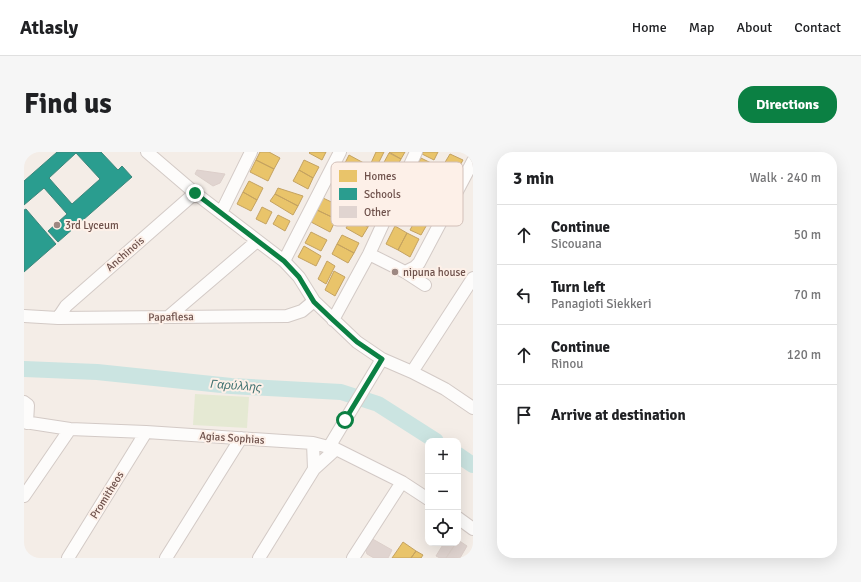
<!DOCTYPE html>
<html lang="en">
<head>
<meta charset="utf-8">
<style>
  :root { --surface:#fff; --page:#f6f6f6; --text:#202124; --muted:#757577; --line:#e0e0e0; --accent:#0b8043 }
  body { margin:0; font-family:Signika,sans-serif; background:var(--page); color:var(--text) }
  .controls { position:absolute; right:12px; bottom:12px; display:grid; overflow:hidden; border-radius:8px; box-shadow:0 4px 16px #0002 }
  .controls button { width:36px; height:36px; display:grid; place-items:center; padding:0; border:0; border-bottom:1px solid var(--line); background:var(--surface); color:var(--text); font:20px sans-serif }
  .stop { position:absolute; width:12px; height:12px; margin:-9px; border:3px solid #0b8043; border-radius:50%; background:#fff }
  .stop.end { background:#0b8043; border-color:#fff; box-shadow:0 1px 4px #0008 }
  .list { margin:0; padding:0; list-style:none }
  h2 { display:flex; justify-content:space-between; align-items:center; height:52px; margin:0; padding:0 16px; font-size:17px }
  h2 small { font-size:13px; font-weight:400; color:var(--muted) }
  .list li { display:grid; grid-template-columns:26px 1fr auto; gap:12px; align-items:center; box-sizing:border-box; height:60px; padding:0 16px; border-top:1px solid var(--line) }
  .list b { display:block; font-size:15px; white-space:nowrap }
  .list p { margin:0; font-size:13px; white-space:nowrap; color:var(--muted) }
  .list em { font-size:13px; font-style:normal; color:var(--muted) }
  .icon { flex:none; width:22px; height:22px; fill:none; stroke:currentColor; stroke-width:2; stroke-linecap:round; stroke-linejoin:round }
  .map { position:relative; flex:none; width:449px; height:406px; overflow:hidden; border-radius:16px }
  header { display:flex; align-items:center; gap:24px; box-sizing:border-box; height:56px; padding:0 20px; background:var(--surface); border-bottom:1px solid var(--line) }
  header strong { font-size:19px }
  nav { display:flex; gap:22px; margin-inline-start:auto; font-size:14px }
  .intro { display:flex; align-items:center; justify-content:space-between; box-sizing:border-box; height:96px; padding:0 24px }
  h1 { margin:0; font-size:28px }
  .button { padding:10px 18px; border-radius:16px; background:var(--accent); color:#fff; font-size:14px; font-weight:700 }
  main { display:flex; gap:24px; padding:0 24px }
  aside { flex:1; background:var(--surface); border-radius:16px; box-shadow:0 4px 16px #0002 }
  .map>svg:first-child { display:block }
</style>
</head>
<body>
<header>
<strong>Atlasly</strong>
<nav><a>Home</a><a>Map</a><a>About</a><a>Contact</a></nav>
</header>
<div class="intro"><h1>Find us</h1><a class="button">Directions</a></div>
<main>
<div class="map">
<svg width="449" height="406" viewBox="0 0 449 406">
  <rect width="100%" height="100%" fill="#f4ede7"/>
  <path fill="#e5e9d3" d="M171,242L225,245L223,276L169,273Z"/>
  <path fill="#e9c46a" stroke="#c4a261" d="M236,0H245L256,6L250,17L232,8Z
    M286,0H302L298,8L285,1Z
    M352,0H360L353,14L347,11Z
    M365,0H381L377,7Z
    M399,0H414L410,8L398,2Z
    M365,1L377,7L370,20L358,14Z
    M426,2L439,8L433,19L420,12Z
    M325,3L349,16L345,23L321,11Z
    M397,6L409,12L402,25L390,19Z
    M232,8L250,17L244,29L226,20Z
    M280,8L295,15L289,26L275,18Z
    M275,18L289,26L284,37L269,29Z
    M225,29L239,36L233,48L219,40Z
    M254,36L279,44L274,54L251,42Z
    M219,40L233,48L227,59L213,52Z
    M251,42L274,54L269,63L246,49Z
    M299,46L318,55L312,67L293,58Z
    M238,55L248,60L242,72L232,67Z
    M333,56L349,65L344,75L328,66Z
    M293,58L312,67L306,80L287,70Z
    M254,63L266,69L261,79L249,72Z
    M394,63L405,69L397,83L386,78Z
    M328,66L344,75L338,85L322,76Z
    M371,74L383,81L374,98L362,92Z
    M287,80L303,88L297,99L281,91Z
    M383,81L395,87L386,105L374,98Z
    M318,83L335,91L330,101L313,92Z
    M313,92L330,101L324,111L308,102Z
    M280,94L297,104L292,114L274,105Z
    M303,109L311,114L302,132L294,127Z
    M310,119L321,125L311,144L301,138Z
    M379,390L392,399L387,406H368Z
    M392,399L399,403L397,406H387Z"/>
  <path fill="#2a9d8f" stroke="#3e867b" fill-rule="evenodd" d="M33,0H77L94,18L98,14L108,25L34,90L24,79L43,62L20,36L0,53V29ZM52,1L76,27L48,52L25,26Z
    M2,57L32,92L0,120V58Z"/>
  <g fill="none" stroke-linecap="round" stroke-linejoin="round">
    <path stroke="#cbe4e1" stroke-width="16" d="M0,217L73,220L207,234L317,240L354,252L412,289
      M434,303L449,313"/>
  </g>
  <path fill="#e0d4d0" stroke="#dccfca" d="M173,18L201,22L196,31L189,34L171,22Z
    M345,385L368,398L364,406H350L343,402L340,392Z
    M434,388L443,394L436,406H422L432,391H434Z
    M420,391H432L422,406H416L412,404Z"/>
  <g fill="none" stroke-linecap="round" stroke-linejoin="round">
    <g stroke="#d3cac6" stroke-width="14">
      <path id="minor" d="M123,0L171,41L260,109L275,125L290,149L333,190L358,207L388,220L421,237L449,256
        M197,61L227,0
        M345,102L381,120L401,133
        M260,109L316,0
        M381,120L391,115L395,111L449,9
        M0,164L34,166L263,164L278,159L290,149
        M144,165L233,89
        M34,166L42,154L171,41
        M309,168L345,102L392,0
        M388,220L449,126
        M0,250L4,253L3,271
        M0,270L46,277L122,280L289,291L312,297L378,330L404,347
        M289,291L290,317
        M305,295L358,207
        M0,344L46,277
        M434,366L449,377
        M44,406L122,280
        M142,406L217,286
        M235,406L290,317L312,297
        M329,406L378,330"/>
    </g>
    <use href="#minor" stroke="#fdfcfb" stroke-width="12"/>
  </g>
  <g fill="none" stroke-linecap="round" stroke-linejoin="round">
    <path stroke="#0b8043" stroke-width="5" d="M171,41L260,109L275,125L290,150L309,168L333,190L358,207L321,268"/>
  </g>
  <g fill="#9d8882" stroke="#fdf0e8" stroke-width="1.5">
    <circle cx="33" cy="73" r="4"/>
    <circle cx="371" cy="120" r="4"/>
  </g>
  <g text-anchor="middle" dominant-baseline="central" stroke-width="4" stroke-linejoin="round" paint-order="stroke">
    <g font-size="11" fill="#6e514b" stroke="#fdf0e8" text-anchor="start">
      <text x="41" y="73">3rd Lyceum</text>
      <text x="379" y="120">nipuna house</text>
    </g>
    <g font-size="11" fill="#6e514b" stroke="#fdf0e8">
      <text transform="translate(101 102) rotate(-41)">Anchinois</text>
      <text transform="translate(147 165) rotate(-1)">Papaflesa</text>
      <text transform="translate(208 286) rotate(4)">Agias Sophias</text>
      <text transform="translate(83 343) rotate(-58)">Promitheos</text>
    </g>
    <g font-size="12" font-style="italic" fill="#417271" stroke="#fdf0e8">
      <text transform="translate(212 234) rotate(4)">Γαρύλλης</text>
    </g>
  </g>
  <rect x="307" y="10" width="132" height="64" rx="6" fill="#fdf0e8" stroke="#d2c0b9" stroke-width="1"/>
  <rect x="315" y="18" width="18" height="12" fill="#e9c46a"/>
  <rect x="315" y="36" width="18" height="12" fill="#2a9d8f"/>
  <rect x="315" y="54" width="18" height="12" fill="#e0d4d0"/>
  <g font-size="11" fill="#6e514b">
    <text x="340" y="28">Homes</text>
    <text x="340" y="46">Schools</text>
    <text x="340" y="64">Other</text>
  </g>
</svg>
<div class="controls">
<button>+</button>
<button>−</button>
<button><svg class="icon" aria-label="locate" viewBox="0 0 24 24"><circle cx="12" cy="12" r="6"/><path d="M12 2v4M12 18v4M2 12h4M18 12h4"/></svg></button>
</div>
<div class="stop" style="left:321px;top:268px"></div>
<div class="stop end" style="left:171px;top:41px"></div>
</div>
<aside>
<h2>3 min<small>Walk · 240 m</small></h2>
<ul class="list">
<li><svg class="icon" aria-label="ahead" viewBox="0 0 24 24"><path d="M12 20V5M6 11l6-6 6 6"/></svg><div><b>Continue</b><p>Sicouana</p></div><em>50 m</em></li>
<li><svg class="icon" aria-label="left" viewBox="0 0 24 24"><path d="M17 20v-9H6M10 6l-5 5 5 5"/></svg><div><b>Turn left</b><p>Panagioti Siekkeri</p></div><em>70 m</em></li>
<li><svg class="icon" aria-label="ahead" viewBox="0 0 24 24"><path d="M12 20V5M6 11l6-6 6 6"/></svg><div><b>Continue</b><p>Rinou</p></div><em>120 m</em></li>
<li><svg class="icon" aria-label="arrive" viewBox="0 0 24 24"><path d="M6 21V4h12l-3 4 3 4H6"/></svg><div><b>Arrive at destination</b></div></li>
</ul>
</aside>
</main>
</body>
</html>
